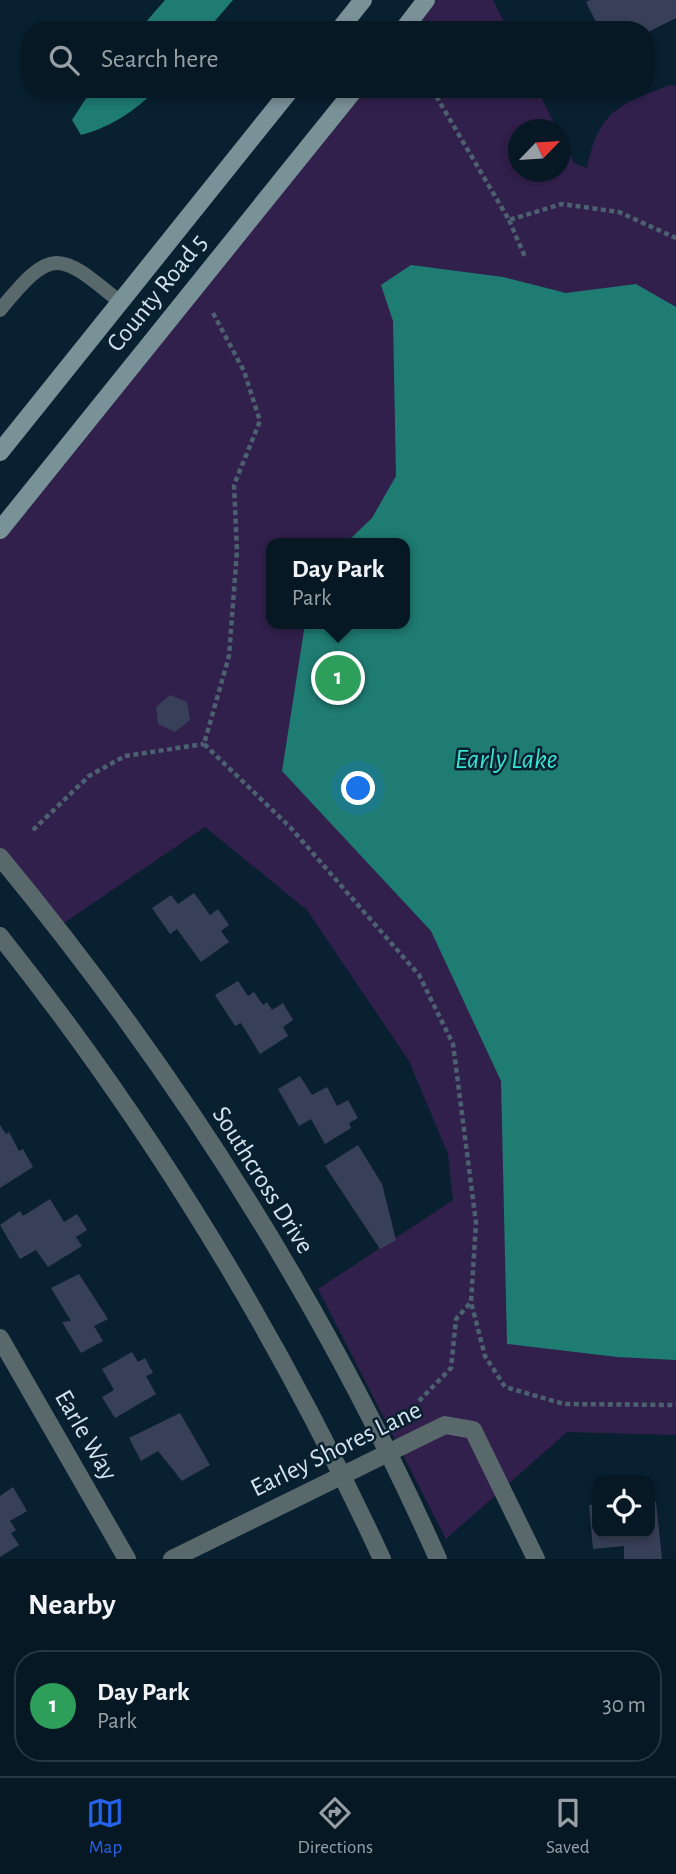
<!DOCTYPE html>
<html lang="en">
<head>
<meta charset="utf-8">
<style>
  :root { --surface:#061824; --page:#142531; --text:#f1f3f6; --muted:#98a0a6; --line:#273741; --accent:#2563eb }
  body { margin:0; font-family:"Alegreya Sans",sans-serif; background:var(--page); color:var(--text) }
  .controls { position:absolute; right:21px; bottom:21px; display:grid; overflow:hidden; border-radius:14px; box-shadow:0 4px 10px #0003 }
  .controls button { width:63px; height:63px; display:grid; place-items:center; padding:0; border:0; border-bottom:2px solid var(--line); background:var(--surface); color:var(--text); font:35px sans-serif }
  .compass { position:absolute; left:508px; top:119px; width:63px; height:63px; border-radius:50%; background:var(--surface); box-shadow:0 4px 10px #0003; rotate:65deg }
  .you { position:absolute; left:359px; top:789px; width:24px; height:24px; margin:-18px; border:5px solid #fff; border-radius:50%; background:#1a73e8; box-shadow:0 0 0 10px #1a73e833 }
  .badge { display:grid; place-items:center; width:46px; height:46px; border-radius:50%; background:var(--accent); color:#fff; font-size:23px; font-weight:700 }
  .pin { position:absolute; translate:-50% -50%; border:4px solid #fff; box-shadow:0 2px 7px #0006 }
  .popup { position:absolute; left:266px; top:538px; width:144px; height:91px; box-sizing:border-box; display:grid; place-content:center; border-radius:14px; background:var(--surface); filter:drop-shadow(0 2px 5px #0005); font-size:23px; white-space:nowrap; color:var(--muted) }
  .popup b { font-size:26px; color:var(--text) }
  .popup::after { content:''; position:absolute; left:50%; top:100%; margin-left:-14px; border:14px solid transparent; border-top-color:var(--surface) }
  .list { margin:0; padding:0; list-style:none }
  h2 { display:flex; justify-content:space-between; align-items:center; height:91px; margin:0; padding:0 28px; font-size:30px }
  h2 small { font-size:23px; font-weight:400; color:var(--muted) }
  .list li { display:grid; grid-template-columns:46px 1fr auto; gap:21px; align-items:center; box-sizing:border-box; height:112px; margin:0 14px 14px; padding:0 14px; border:2px solid var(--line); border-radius:28px }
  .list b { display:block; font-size:26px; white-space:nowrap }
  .list p { margin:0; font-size:23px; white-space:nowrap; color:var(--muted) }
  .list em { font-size:23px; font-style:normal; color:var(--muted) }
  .icon { flex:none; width:38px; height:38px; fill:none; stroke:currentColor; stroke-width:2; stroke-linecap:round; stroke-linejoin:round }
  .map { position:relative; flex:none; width:676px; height:1559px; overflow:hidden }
  .search { position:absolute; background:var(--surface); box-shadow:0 4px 10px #0003; left:21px; right:21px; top:21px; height:77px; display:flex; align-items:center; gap:18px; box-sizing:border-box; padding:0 24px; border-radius:28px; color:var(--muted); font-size:26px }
  .sheet { height:217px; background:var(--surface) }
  nav { display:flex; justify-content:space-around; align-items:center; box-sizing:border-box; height:98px; border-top:2px solid var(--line); background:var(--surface); font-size:19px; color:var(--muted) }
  nav a { display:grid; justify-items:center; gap:4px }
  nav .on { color:var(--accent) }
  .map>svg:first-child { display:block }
</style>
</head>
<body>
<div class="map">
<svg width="676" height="1559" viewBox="0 0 676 1559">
  <rect width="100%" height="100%" fill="#082030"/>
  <path fill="#31204c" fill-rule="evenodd" d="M426,0H493L508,30H403Z
    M670,85L676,86V1435L567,1432L446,1539L318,1289L453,1200L448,1154L409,1061L307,910L205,827L58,927L0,857V530L355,89H537L557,129L518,130V172H560L561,136L574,163L587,168C599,110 619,105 670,85ZM272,543H404V624H272Z"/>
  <path fill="#1f7c72" d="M165,0H233L207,30H139Z
    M92,89H157C133,112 113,126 81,135L72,120Z
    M411,265L503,277L566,293L636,284L676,307V1360L617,1357L507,1344L501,1081L431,931L282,771L305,624H404V543H346L372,518L396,476L393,321L381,285Z"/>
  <path fill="#384059" d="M590,0H676V18L648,32L653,40L646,44V30H600L586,2Z
    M170,695L187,702L190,720L175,732L158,724L156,707Z
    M194,893L210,915L218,909L229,925L221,931L229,942L201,962L177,929L170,934L152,908L171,895L178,904Z
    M238,981L248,996L254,992L263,1005L267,1002L272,1010L283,1003L293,1020L283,1027L288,1036L260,1054L241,1023L235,1026L215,995Z
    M300,1076L312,1095L327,1087L337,1106L348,1100L358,1118L349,1123L351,1128L325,1144L311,1119L299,1126L278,1089Z
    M0,1125L6,1134L9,1132L19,1151L23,1149L33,1167L0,1188Z
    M358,1145L382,1184L396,1240L380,1249L325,1166Z
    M50,1199L64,1222L77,1214L87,1230L76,1237L82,1246L48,1267L36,1250L20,1259L0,1225L20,1211L23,1216Z
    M79,1274L108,1319L94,1326L103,1341L81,1353L62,1322L71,1321L51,1288Z
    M132,1352L138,1362L145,1358L153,1373L146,1376L156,1394L115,1418L102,1397L114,1390L102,1369Z
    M180,1413L210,1465L182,1481L158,1451L141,1461L129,1438Z
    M13,1487L27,1511L10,1521L16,1530L11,1533L19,1545L0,1557V1496Z
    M650,1502H656L662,1559H624V1546L593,1549L589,1505L597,1504V1533H650Z"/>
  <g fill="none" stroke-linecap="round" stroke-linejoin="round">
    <path stroke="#4c6170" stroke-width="4.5" stroke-dasharray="5 3.5" stroke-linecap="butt" d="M432,89L509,220L562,204L619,212L676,238
      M509,220L525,257
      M213,313L244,371L260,421L234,485L237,551L229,656L204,744L290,827L419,975L453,1044L476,1223L471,1302L485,1356L505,1387L564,1404L676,1405
      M33,830L89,776L125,756L204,744
      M419,1401L451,1368L456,1319L471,1302"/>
    <path stroke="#58686b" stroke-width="14" d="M0,310C53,245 59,252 120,302"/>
    <path stroke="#58686b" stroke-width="18" d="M0,1338L127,1559
      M172,1559L445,1425L473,1430L536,1559"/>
    <path stroke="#58686b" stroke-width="18" d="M0,857C176,1070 326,1307 438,1559
      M0,936C152,1127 280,1338 382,1559"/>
    <path stroke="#799298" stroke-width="18" d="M339,30L363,0
      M403,30L426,0
      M0,452L291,89
      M0,530L355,89"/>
  </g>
  <g text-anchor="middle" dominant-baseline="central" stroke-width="5" stroke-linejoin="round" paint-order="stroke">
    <g font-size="26" fill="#d4e3ee" stroke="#082030">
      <text transform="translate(157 293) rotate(-51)">County Road 5</text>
      <text transform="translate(263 1180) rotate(58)">Southcross Drive</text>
      <text transform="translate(86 1435) rotate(60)">Earle Way</text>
      <text transform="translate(336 1449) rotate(-26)">Earley Shores Lane</text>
    </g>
    <g font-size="28" font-style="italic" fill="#36e4d2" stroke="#082030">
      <text x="506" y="760">Early Lake</text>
    </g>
  </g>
</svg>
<div class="controls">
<button><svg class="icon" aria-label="locate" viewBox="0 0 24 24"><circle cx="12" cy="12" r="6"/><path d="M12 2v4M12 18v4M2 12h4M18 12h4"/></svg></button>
</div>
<svg class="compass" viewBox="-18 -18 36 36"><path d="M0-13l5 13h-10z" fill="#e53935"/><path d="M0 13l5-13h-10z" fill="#98a0a6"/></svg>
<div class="you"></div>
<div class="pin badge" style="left:338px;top:678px;background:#2e9e5b">1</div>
<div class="popup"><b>Day Park</b>Park</div>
<div class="search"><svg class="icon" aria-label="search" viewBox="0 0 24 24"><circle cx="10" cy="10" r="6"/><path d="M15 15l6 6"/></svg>Search here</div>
</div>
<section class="sheet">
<h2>Nearby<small></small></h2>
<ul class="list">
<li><span class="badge" style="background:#2e9e5b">1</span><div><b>Day Park</b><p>Park</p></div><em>30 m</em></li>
</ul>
</section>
<nav>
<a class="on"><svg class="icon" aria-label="map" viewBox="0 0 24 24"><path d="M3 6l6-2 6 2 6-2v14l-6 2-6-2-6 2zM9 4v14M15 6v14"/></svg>Map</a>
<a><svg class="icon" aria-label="directions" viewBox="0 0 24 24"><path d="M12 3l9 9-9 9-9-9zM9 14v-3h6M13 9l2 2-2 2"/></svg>Directions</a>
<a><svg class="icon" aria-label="saved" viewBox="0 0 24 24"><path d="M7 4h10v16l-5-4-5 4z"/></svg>Saved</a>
</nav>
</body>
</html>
